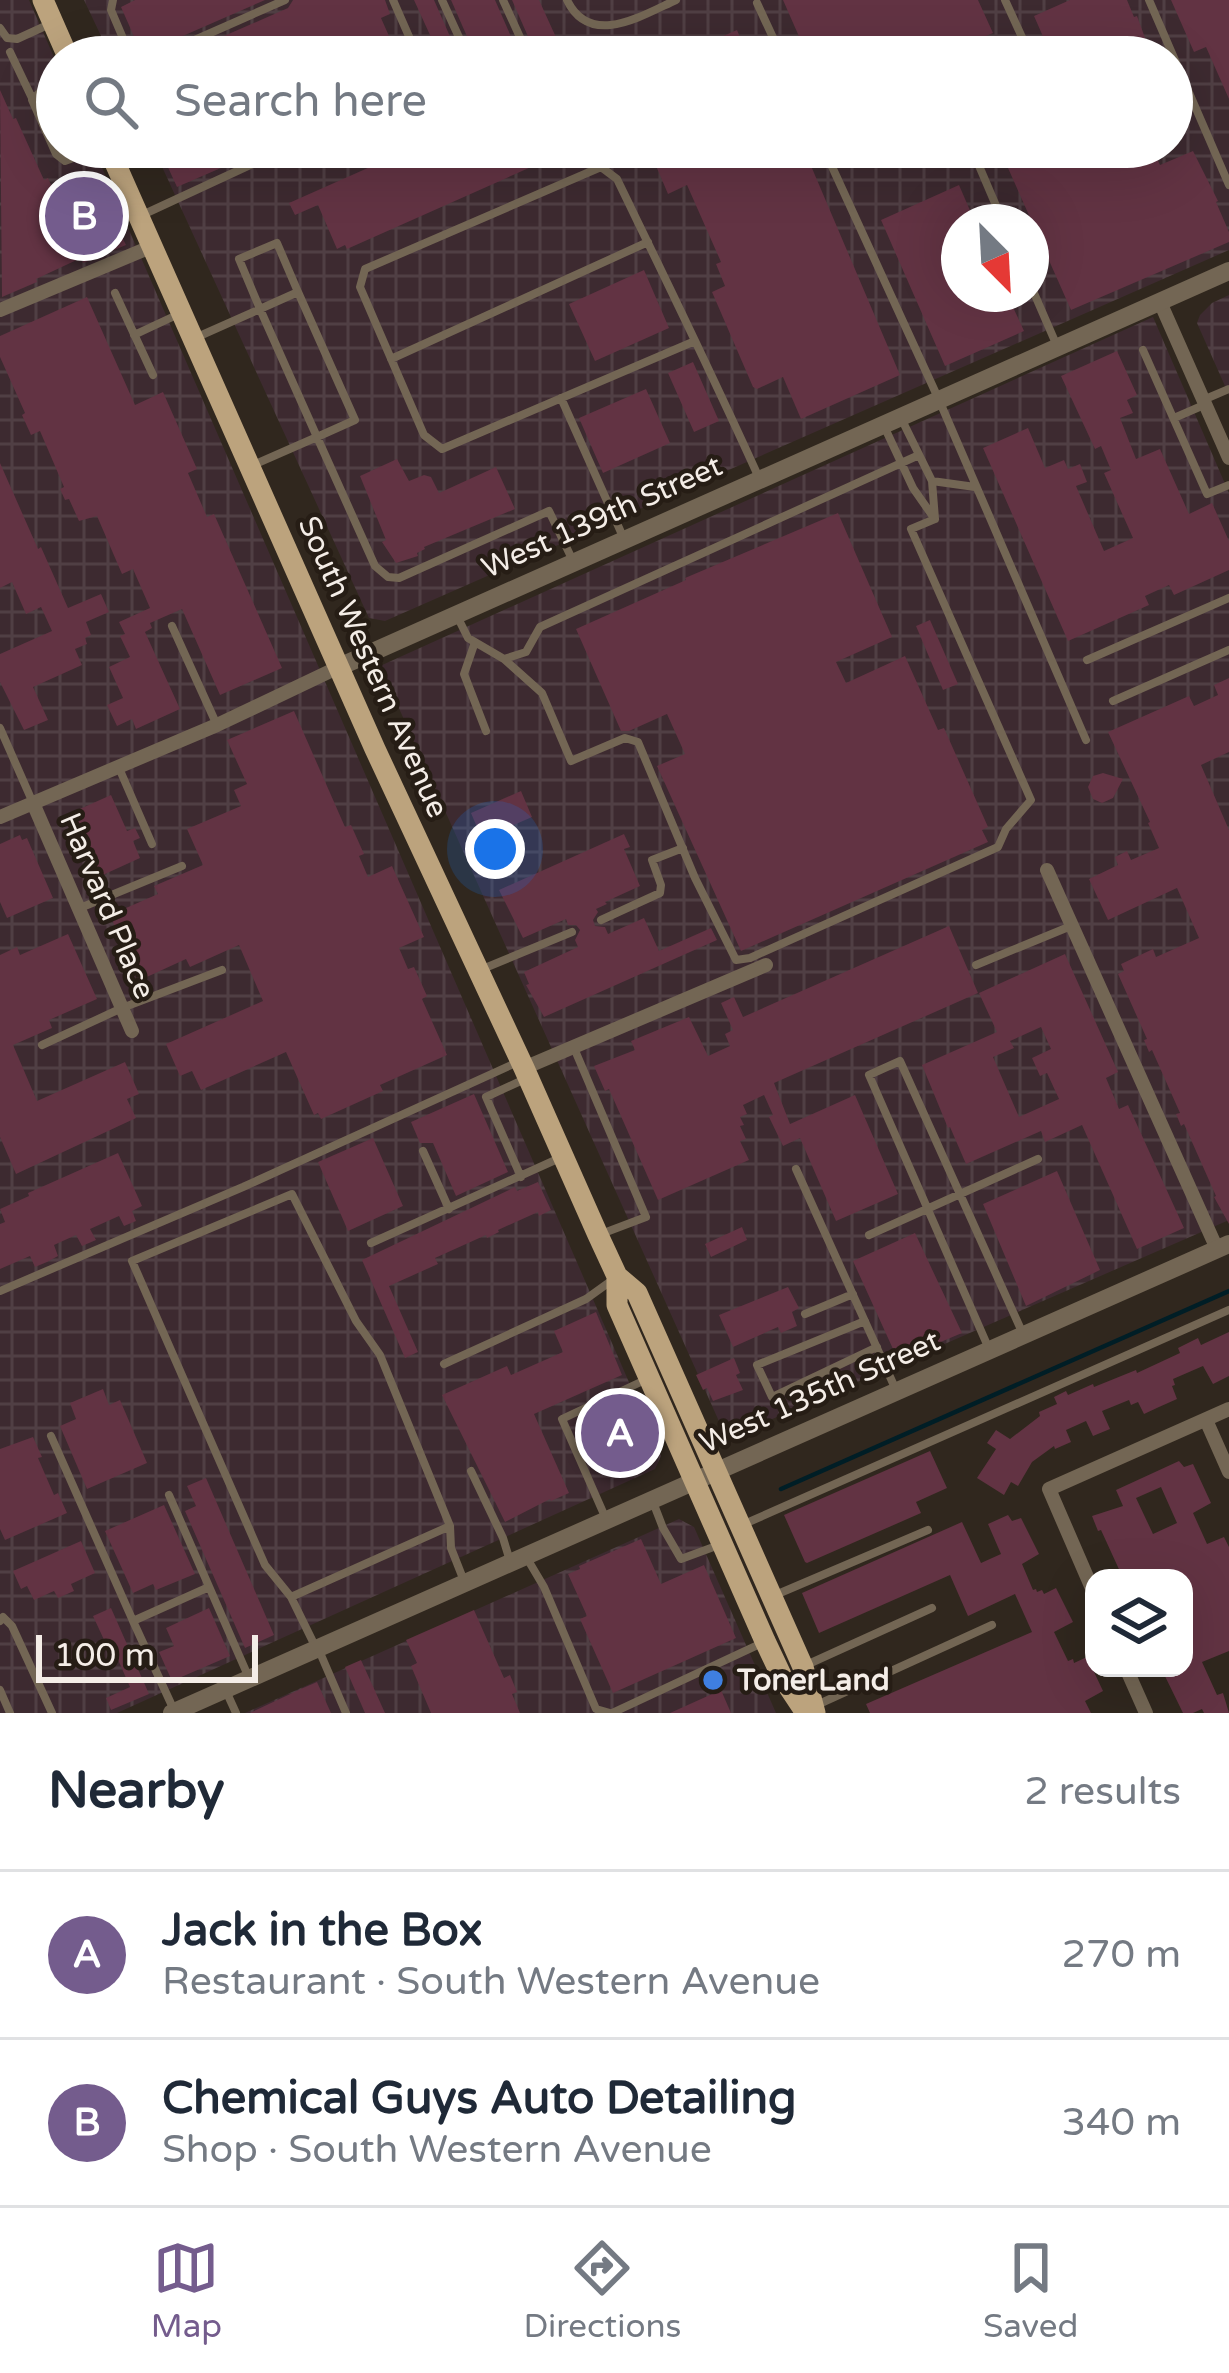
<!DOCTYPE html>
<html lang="en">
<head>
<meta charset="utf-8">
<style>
  :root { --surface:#fff; --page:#f6f6f7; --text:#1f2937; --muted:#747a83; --line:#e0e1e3; --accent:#745c8d }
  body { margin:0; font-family:"Varela Round",sans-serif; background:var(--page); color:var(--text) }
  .controls { position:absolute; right:36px; bottom:36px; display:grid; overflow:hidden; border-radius:24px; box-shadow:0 12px 48px #0002 }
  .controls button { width:108px; height:108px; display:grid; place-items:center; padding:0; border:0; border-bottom:3px solid var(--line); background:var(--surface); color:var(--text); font:60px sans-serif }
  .compass { position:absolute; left:941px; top:204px; width:108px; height:108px; border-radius:50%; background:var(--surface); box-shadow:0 12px 48px #0002; rotate:156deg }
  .scale { position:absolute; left:36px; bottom:30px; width:222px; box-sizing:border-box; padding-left:12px; border:6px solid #f4ede7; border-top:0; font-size:33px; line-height:42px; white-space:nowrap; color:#f4ede7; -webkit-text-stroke:9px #261d15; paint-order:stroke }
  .you { position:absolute; left:495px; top:849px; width:42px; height:42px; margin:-30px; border:9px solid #fff; border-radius:50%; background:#1a73e8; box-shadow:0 0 0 18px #1a73e833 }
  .badge { display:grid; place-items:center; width:78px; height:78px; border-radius:50%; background:var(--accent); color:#fff; font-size:39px; font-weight:700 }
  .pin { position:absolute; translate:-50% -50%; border:6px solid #fff; box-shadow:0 3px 12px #0006 }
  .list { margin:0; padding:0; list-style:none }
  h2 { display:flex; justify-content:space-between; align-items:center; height:156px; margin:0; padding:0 48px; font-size:51px }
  h2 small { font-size:39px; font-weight:400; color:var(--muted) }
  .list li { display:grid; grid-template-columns:78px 1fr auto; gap:36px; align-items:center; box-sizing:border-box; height:168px; padding:0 48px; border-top:3px solid var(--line) }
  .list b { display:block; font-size:45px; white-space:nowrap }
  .list p { margin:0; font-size:39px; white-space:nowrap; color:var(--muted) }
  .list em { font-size:39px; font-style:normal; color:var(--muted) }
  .icon { flex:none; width:66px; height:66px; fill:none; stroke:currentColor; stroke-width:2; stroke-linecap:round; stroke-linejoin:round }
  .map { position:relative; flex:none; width:1229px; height:1713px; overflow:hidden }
  .search { position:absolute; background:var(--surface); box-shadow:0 12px 48px #0002; left:36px; right:36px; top:36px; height:132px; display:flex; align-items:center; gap:30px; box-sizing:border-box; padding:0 42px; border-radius:66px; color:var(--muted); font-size:45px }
  .sheet { height:492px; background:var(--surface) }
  nav { display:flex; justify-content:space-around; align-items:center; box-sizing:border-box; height:168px; border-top:3px solid var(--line); background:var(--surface); font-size:33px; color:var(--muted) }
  nav a { display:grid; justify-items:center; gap:6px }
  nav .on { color:var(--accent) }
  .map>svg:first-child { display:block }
</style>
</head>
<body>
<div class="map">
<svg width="1229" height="1713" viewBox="0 0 1229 1713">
  <defs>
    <pattern id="industrial-grid" width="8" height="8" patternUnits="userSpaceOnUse" patternTransform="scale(3)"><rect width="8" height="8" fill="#3d2a30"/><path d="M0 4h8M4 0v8" fill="none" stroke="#503f44"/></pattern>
  </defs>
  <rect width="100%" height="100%" fill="#30271e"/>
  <path fill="url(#industrial-grid)" fill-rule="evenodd" d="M0,0H29L57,64V147H93L661,1456L655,1469L117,1713H0Z
    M84,0H1229V250L385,621L369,618L153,147H1172V57H111ZM959,222H1031V294H959Z
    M1229,295V395L1197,323L1200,315L1212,303Z
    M1153,317L1229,493V1220L740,1433L722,1428L380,666Z
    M679,1519L694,1527L776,1713H245Z"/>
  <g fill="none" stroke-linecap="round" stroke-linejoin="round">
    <path stroke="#001e26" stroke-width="4.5" d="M781,1489L1229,1291"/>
  </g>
  <path fill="#623343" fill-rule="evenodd" d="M135,0H265L153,49L148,57H143L121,7Z
    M293,0H385L390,14L381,18L397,54L390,57H300L292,40L253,57H176L288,8Z
    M414,0H434L459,57H440Z
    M451,0H495L520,57H476Z
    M512,0H539L565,57H537Z
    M783,0H978L993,33L938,57H808Z
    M1070,0H1127L1134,17L1137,16L1152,57H1052L1034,16Z
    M1171,0H1229V99L1206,47L1194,52Z
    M737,30L742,42L754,37L763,57H676Z
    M0,90L13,119L16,118L44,180L48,178L65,216L103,199L126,245L83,263L81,258L36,279L37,282L2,297Z
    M166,147H230L237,161L177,187L160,150Z
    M415,147H576L347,249L345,245L337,249L318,205L295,215L289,203Z
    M648,147H803L900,375L801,419L783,377L757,389L753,387L712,292L725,286L716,264L721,262L687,185L668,194Z
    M1008,147H1152L1160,165L1193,151L1218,201L1216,202L1229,232V242L1071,310L1000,150Z
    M959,185L975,222H959V294H1007L1024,331L945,366L881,220Z
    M644,270L669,328L595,361L569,304Z
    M87,297L135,405L163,392L197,469L188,473L207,517L214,514L282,668L220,695L182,609L150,623L152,628L145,632L180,709L136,729L132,719L117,726L107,705L123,698L109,667L130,657L120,636L125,634L119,622L150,608L133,569L122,574L97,516L79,521L69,499L65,500L60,489L64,487L40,431L31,435L22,415L25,413L0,357V336Z
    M1117,351L1137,395L1127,400L1133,413L1120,418L1136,459L1160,449L1189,514L1212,503L1229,541V570L1174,595L1169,585L1145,596L1149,605L1068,641L983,448L1028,428L1045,468L1064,460L1068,469L1080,464L1087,482L1076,486L1104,551L1133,538L1104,473L1111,470L1101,446L1095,449L1061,376Z
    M693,362L719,421L694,432L668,373Z
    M646,389L670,443L603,473L579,418Z
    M397,459L409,481L424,475L431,477L439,493L496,467L515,509L424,547L425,549L417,553L418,556L396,563L382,542L386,540L360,476Z
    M0,463L38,549L41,547L68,608L101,594L109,612L86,622L91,635L85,638L87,644L75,649L82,665L33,687L48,720L24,730L0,682V654L52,631L41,607L26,614L12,582L0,588Z
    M838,513L892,637L836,662L846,683L905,656L938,730L944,728L988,827L982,830L988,842L741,951L657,766L685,754L667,714L629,731H621L576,629L686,580L685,578Z
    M930,620L958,684L943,690L916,626Z
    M1229,678V752L1201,765L1229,830V1224L1214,1197L1216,1196L1184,1124L1181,1126L1176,1114L1180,1113L1152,1050L1149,1052L1144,1040L1147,1039L1118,974L1124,971L1121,964L1153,949L1156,957L1199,938L1177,888L1108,920L1089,879L1118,865L1115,857L1127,851L1131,860L1159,848L1148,823L1150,822L1108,732L1189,696L1194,706L1218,695L1214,685Z
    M294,711L345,827L351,825L364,854L359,856L368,877L392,866L424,937L399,948L408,969L414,967L427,996L422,999L447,1055L380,1085L383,1091L321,1119L318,1113L314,1115L286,1052L201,1090L192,1071L180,1076L166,1044L263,1001L239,945L190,967L186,959L138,981L110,915L158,894L154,886L203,865L187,829L241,806L234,790L247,784L227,740Z
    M1103,773L1123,779L1113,798L1102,803L1093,799L1088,787L1093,776Z
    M521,791L532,817L482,839L471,813Z
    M111,795L127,831L135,828L140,838L133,841L140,858L94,879L68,820L73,818L71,813Z
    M624,834L630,847L624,849L640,886L605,902L607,904L596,909L598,912L593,920L595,926L605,927L608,934L644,918L659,951L711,928L717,940L544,1017L526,985L529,984L524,972L578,947L575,940L580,930L576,925H568L566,919L523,938L499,890Z
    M20,835L22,840L27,838L53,898L7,918L0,902V844Z
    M949,926L978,993L774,1083L790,1124L855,1095L898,1194L836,1221L800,1138L783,1146L769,1117L773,1115L764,1095L743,1105L747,1114L740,1117L744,1125L740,1126L746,1139L740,1141L749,1160L658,1200L609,1089L605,1091L594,1066L635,1050L631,1041L689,1017L708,1056L730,1046L725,1034L733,1030L721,1003L734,997L743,1017Z
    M68,934L97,999L49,1020L52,1028L13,1045L37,1101L125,1062L139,1094L127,1099L136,1118L16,1174L0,1137V955L17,947L20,955Z
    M1065,954L1118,1072L1106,1078L1119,1109L1128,1105L1184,1228L1137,1249L1082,1125L1045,1142L1041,1131L966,1164L950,1127L948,1128L922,1065L997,1032L979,993ZM1041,1027L1051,1049L1032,1058L1040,1076L1047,1073L1059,1099L1019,1117L993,1057L1014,1048L1010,1041Z
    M474,1094L508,1172L456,1196L433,1143H420L411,1122Z
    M373,1138L403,1206L348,1231L318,1162Z
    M118,1153L142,1206L132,1211L136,1221L124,1226L119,1216L90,1229L96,1240L82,1246L76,1235L54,1245L58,1256L47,1262L35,1267L30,1256L0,1269V1224L5,1222L0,1209L29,1196L28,1193Z
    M1057,1171L1100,1270L1026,1306L983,1204Z
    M538,1182L551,1210L539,1216L538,1212L498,1230L499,1232L487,1238L486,1235L435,1258L438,1264L389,1286L418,1352L405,1358L362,1260L515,1187L517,1191Z
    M742,1227L747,1240L711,1257L705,1244Z
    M915,1233L962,1333L898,1360L853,1261Z
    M788,1287L799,1308L792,1312L797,1326L781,1333L778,1327L733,1347L719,1315Z
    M596,1312L622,1375L534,1414L569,1493L551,1501L550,1499L505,1522L442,1395L507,1366L511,1375L563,1352L554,1331Z
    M1229,1332V1376L1213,1384L1203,1366L1173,1379L1175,1385L1172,1386L1177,1399L1159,1407L1144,1414L1138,1402L1131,1405L1129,1400L1102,1411L1110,1429L1093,1436L1086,1421L1066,1430L1071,1442L1055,1449L1054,1446L1032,1462L1018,1486L1011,1482L1004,1495L977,1478L996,1449L987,1443L996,1430L1010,1439L1040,1416L1039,1412L1057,1404L1054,1397L1066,1391L1068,1395L1093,1384L1094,1387L1136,1370L1137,1373L1180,1353L1178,1348L1198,1338L1201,1345Z
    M734,1358L740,1373L736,1375L743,1390L713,1401L707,1388L703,1390L696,1375Z
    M103,1389L109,1405L120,1400L147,1463L87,1489L60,1426L76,1419L70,1403Z
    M619,1401L643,1455L619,1465L595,1413Z
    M33,1437L42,1457L38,1458L54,1495L58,1493L67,1513L5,1540L0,1529V1449Z
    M930,1451L947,1488L916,1502L921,1513L807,1563L805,1562L784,1515Z
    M1179,1461L1184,1467L1193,1464L1211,1503L1193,1513L1207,1544L1224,1537L1229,1547V1651L1202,1662L1217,1695L1223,1693L1229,1713H1204L1202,1709L1193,1713H1183L1161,1668H1184V1578H1123L1101,1530L1098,1531L1092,1516L1123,1506L1116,1490ZM1161,1487L1177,1523L1153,1534L1136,1498Z
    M206,1478L274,1635L245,1648L185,1511L196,1506L187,1486Z
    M164,1505L195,1574L156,1590L153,1584L133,1593L105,1531Z
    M1008,1515L1012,1521L1021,1518L1039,1554L1022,1564L1033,1590L1036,1589L1037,1592L1042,1590L1044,1594L1056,1588L1073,1622L1054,1632L1068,1661L1073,1659L1074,1663L1087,1657L1103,1691L1085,1701L1091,1713H870L866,1704L1032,1632L1015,1594L968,1616L950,1575L819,1633L802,1593L962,1522L981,1563L1001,1554L988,1524Z
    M641,1539L661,1584L704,1565L736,1638L613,1693L580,1619L587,1616L568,1574L580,1569L579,1566Z
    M81,1541L95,1573L71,1584L74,1591L58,1598L54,1591L34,1600L27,1586L21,1589L13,1571Z
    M111,1608L149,1694L111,1710L106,1698L130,1687L112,1646L109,1641L105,1642L93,1616Z
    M209,1608L230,1656L172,1681L159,1652L174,1646L166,1628Z
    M474,1610L504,1678L510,1675L517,1692L512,1694L520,1713H431L411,1666L417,1663L406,1640Z
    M361,1660L385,1713H365L345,1667Z
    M317,1682L331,1713H250L303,1688Z
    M721,1690L731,1713H670Z"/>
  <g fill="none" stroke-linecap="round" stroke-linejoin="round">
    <path stroke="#736654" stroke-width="8" d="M113,0L111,10L131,57
      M393,0L418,57
      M442,0L468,57
      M503,0L529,57
      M567,0C590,48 641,16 676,0
      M1149,0L1229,185
      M757,3L782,57
      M0,28L7,38L17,39L52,23
      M10,52L32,98
      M156,57L285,0
      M274,57H280
      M1003,57L1026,46L1005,0
      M57,83L40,92L32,100L56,154L65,161L103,147
      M823,147L939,400L1086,740
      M971,147L1003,222
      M117,162L151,147
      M140,216L289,147
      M1031,286L1057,346
      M115,293L153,375
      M134,335L181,313
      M195,338L260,309L317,437L355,420L298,292L260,309L239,259L277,243L298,292
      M695,341L442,449L424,435L360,287L365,269L601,167L617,179C665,278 714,378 759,478
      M1143,350L1207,494L1229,485
      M391,359L648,242
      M561,398L624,539
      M1203,400L1229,389
      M1174,418L1204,405
      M902,420L932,481L935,519
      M884,426L913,488L934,518
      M253,465L317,437L375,566L388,577L399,578L549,511L573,561
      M932,481L975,487
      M457,616L468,638L504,659L526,652L540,627L919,455
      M172,626L216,723
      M475,642L464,674L486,731
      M504,659L542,693L571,761L625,738L638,742L695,878L736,960L750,958L998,847L1006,829L1031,800L911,529L935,519
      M1087,660L1229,598
      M1113,701L1229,650
      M0,728L33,803
      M119,768L152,844
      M80,908L182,866
      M601,920L660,893L661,885L652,860L683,848
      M976,965L1071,926
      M480,970L572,932
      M42,1045L122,1008L222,970
      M574,1048L646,1217L601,1234
      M423,1151L449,1209
      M796,1169L896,1390
      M521,1177L486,1097L525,1079
      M869,1235L1038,1159
      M371,1243L562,1157
      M0,1291L243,1187L520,1061
      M805,1314L853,1294
      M865,1321L757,1365L772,1397L877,1347
      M989,1349L869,1075L900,1061L1023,1334
      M444,1364L586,1299L611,1281
      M51,1436L133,1621
      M471,1471L503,1538L510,1561
      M169,1495L249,1678
      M653,1502L663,1528L681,1559L719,1545
      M606,1519L562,1419L645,1380
      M742,1525L1229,1310
      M528,1560L544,1587L596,1709L610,1713
      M773,1596L928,1530
      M291,1597L450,1526
      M0,1621L3,1617L12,1626L52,1713
      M316,1648L291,1597L265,1565L132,1261L292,1194L356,1321L380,1355L450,1526L451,1548L464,1581
      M318,1648L346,1713
      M804,1666L932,1608
      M0,1690L10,1713
      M226,1691L236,1713
      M819,1704L992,1625
      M173,1708L133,1621L209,1587
      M612,1713L764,1642"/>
    <path stroke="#736654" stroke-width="14" d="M1160,302L1229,458
      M0,310L153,246
      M33,803L132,1031
      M0,817L217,725L339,667
      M1047,870L1217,1249
      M524,1068L766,965
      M1206,1420L1229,1472
      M1094,1593L1049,1489L1229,1409
      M1126,1668L1146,1713"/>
    <path stroke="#736654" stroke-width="18" d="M339,667L1229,271
      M172,1713L1229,1244"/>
    <path stroke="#bca37d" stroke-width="21" d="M43,0L68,57
      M108,147L375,749L524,1068L598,1235L617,1276L637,1293L803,1667L815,1713
      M617,1276V1305L765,1641L782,1677L806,1713"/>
  </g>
  <circle fill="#3f7fe0" stroke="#261d15" stroke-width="4.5" cx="713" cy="1680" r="12"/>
  <g text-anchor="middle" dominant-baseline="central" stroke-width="9" stroke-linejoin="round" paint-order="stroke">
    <g font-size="30" fill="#f4ede7" stroke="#261d15">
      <text transform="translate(602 517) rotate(-24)">West 139th Street</text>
      <text transform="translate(373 667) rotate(66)">South Western Avenue</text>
      <text transform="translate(107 906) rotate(67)">Harvard Place</text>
      <text transform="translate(820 1392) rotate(-24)">West 135th Street</text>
    </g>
    <g font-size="30" font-weight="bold" fill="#f4ede7" stroke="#261d15" text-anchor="start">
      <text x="737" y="1680">TonerLand</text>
    </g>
  </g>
</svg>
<div class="controls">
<button><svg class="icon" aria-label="layers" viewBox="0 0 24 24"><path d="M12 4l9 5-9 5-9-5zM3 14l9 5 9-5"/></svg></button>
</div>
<svg class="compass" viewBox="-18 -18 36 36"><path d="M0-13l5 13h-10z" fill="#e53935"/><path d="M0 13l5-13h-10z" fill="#747a83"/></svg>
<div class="scale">100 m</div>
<div class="you"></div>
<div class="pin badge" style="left:620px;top:1433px">A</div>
<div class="pin badge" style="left:84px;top:216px">B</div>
<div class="search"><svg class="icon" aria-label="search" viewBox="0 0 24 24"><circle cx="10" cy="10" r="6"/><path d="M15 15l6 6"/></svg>Search here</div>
</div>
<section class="sheet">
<h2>Nearby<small>2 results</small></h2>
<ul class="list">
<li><span class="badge">A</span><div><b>Jack in the Box</b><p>Restaurant · South Western Avenue</p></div><em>270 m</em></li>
<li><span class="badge">B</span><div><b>Chemical Guys Auto Detailing</b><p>Shop · South Western Avenue</p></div><em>340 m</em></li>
</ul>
</section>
<nav>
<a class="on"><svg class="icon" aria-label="map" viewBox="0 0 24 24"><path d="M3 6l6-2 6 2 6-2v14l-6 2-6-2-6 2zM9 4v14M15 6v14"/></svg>Map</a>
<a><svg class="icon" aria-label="directions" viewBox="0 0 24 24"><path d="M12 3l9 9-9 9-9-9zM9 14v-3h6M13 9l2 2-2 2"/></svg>Directions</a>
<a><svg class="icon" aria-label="saved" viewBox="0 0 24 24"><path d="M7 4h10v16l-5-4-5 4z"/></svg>Saved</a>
</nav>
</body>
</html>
